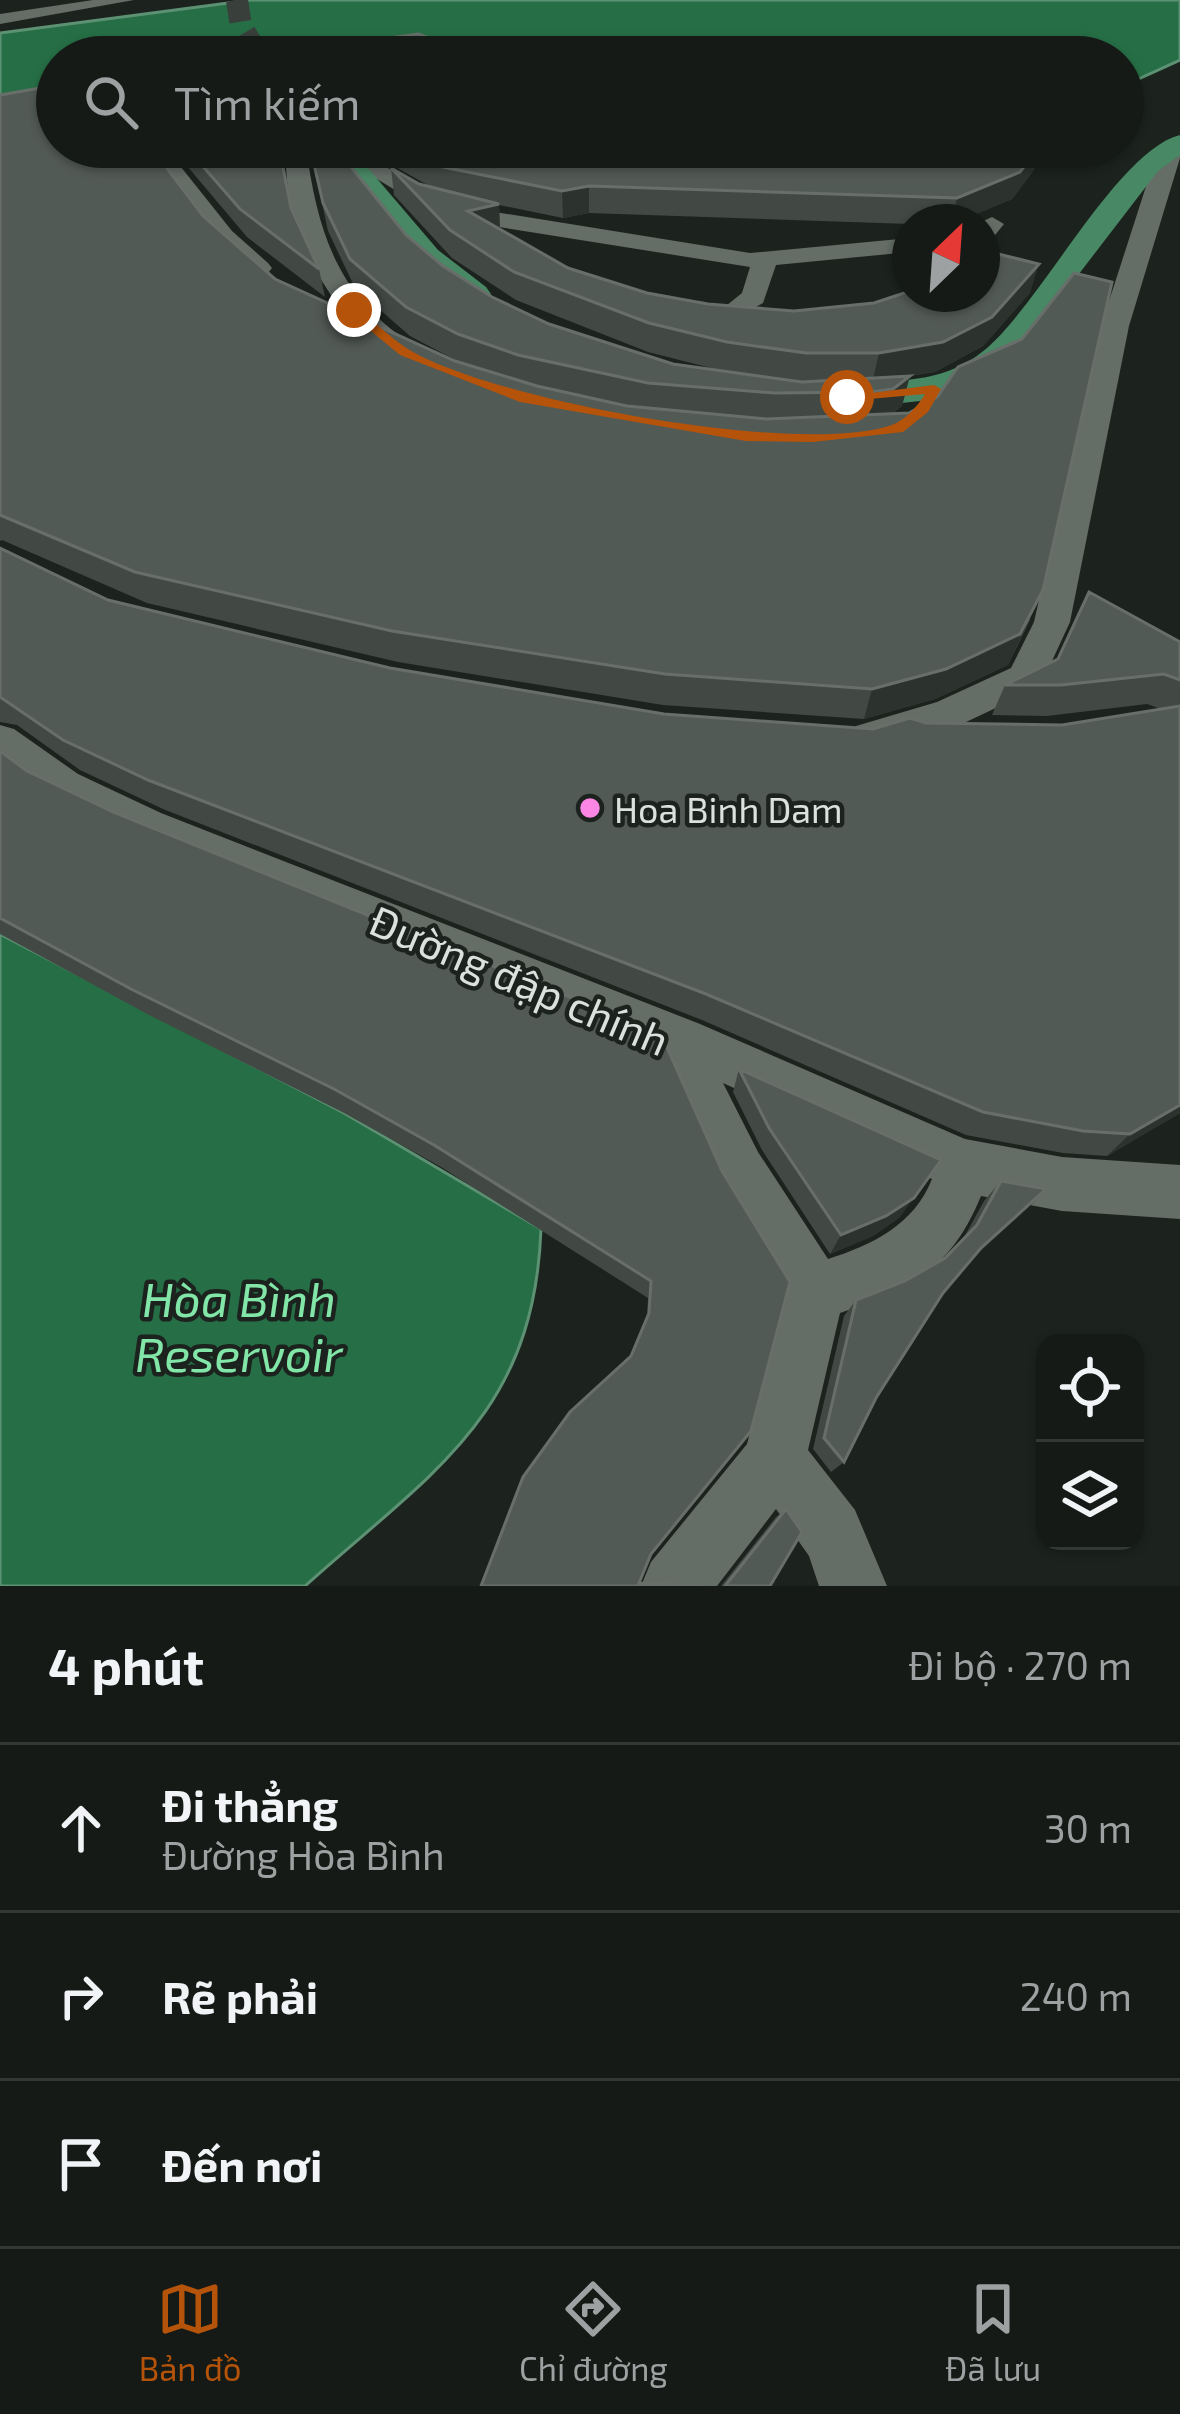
<!DOCTYPE html>
<html lang="vi">
<head>
<meta charset="utf-8">
<style>
  :root { --surface:#151a16; --page:#1e231f; --text:#f1f3f6; --muted:#9da1a1; --line:#343835; --accent:#b45309 }
  body { margin:0; font-family:"Exo 2",sans-serif; background:var(--page); color:var(--text) }
  .controls { position:absolute; right:36px; bottom:36px; display:grid; overflow:hidden; border-radius:24px; box-shadow:0 3px 9px #0004 }
  .controls button { width:108px; height:108px; display:grid; place-items:center; padding:0; border:0; border-bottom:3px solid var(--line); background:var(--surface); color:var(--text); font:60px sans-serif }
  .compass { position:absolute; left:892px; top:204px; width:108px; height:108px; border-radius:50%; background:var(--surface); box-shadow:0 3px 9px #0004; rotate:25deg }
  .stop { position:absolute; width:36px; height:36px; margin:-27px; border:9px solid #b45309; border-radius:50%; background:#fff }
  .stop.end { background:#b45309; border-color:#fff; box-shadow:0 3px 12px #0008 }
  .list { margin:0; padding:0; list-style:none }
  h2 { display:flex; justify-content:space-between; align-items:center; height:156px; margin:0; padding:0 48px; font-size:51px }
  h2 small { font-size:39px; font-weight:400; color:var(--muted) }
  .list li { display:grid; grid-template-columns:78px 1fr auto; gap:36px; align-items:center; box-sizing:border-box; height:168px; padding:0 48px; border-top:3px solid var(--line) }
  .list b { display:block; font-size:45px; white-space:nowrap }
  .list p { margin:0; font-size:39px; white-space:nowrap; color:var(--muted) }
  .list em { font-size:39px; font-style:normal; color:var(--muted) }
  .icon { flex:none; width:66px; height:66px; fill:none; stroke:currentColor; stroke-width:2; stroke-linecap:round; stroke-linejoin:round }
  .map { position:relative; flex:none; width:1180px; height:1586px; overflow:hidden }
  .search { position:absolute; background:var(--surface); box-shadow:0 3px 9px #0004; left:36px; right:36px; top:36px; height:132px; display:flex; align-items:center; gap:30px; box-sizing:border-box; padding:0 42px; border-radius:66px; color:var(--muted); font-size:45px }
  .sheet { height:660px; background:var(--surface) }
  nav { display:flex; justify-content:space-around; align-items:center; box-sizing:border-box; height:168px; border-top:3px solid var(--line); background:var(--surface); font-size:33px; color:var(--muted) }
  nav a { display:grid; justify-items:center; gap:6px }
  nav .on { color:var(--accent) }
  .map>svg:first-child { display:block }
</style>
</head>
<body>
<div class="map">
<svg width="1180" height="1586" viewBox="0 0 1180 1586">
  <rect width="100%" height="100%" fill="#1c231e"/>
  <path fill="#266f46" stroke="#5d9173" stroke-width="3" d="M251,0H1180V60L1123,86V57H57V110L0,120V33Z
    M0,934L344,1113L541,1229C534,1415 432,1472 305,1586H0Z"/>
  <g fill="none" stroke-linecap="round" stroke-linejoin="round">
    <path stroke="#39403b" stroke-width="22" stroke-dasharray="22 12" stroke-linecap="butt" d="M237,0L241,26L260,57"/>
    <path fill="#656d67" fill-rule="evenodd" d="M93,0H134L0,24V14Z
      M1167,142H1180V158L1129,326L1070,622L1040,687L964,723L870,752L856,748L850,737L856,726L937,702L1011,668L1034,622L1101,326L1150,174Z
      M143,147H165L232,231L268,263L272,268L268,273H250L214,241Z
      M284,147H306C318,235 339,302 421,349L425,355L421,361C370,374 306,263 294,222C287,197 287,172 284,147Z
      M351,147L439,197L495,212L750,253L910,238V252L776,265L763,303L729,322L716,314L742,293L750,267L493,226L423,207L326,148Z
      M992,217L1004,224L991,240L982,242L981,222Z
      M0,725L14,729L78,774L161,813L700,1024L965,1139L1062,1157L1180,1165V1219L1062,1211L981,1196C951,1269 912,1288 840,1313L808,1450L855,1510L887,1586H819L809,1556L776,1509L717,1586H641L651,1562L747,1444L786,1298L720,1190L662,1055L131,837L48,796L0,761ZM723,1083L932,1179C914,1225 872,1245 828,1259L758,1152Z"/>
    <path fill="#498865" fill-rule="evenodd" d="M1180,135V155L1158,171L1009,365L972,386L920,401L856,408L822,405L817,397L822,389C877,376 933,391 982,352C1038,309 1116,151 1180,135Z
      M323,147H350L438,250L486,287L491,294L486,301C441,312 349,183 323,147Z"/>
  </g>
  <path fill="#424944" d="M0,95L203,216L275,279L459,362L410,336L355,288L328,231L310,147L406,235L443,266L492,297L549,324L673,364L723,371L648,352L516,300L452,258L394,195L391,168L419,184L431,187L360,147H1051L1012,199L957,222H910V224L589,213L563,218L499,205L500,229L568,268L647,293L708,304L794,311L1030,293L983,346L935,372L909,376L902,406L892,414L1030,620L1008,665L935,699L864,719L663,705L398,662L147,603L2,540L0,541Z
    M171,147H280L291,209L319,269L325,297L247,237Z
    M0,548L108,600L390,668L664,714L873,729L926,723L1062,725L1161,709L1147,704L1047,716L992,715L1005,685L1180,642V1113L1107,1156L1063,1153L966,1135L702,1020L163,809L80,770L17,725L0,722Z
    M0,751L27,771L722,1171L790,1282L481,1586L631,1356L647,1319L648,1298L441,1167L344,1113L149,1015L0,934Z
    M739,1069L900,1217L873,1236L830,1254L762,1150L733,1092Z
    M1001,1181L1046,1189L972,1259L943,1293L876,1398L844,1462L831,1472L813,1449L844,1316L856,1300L905,1281L945,1258L962,1241L984,1201Z
    M786,1509L770,1586H721L776,1517Z"/>
  <path fill="#2c332e" d="M1039,147H1051L1012,199L957,222H951L957,198Z
    M589,186V213L563,218L562,191Z
    M499,204L500,232L468,211Z
    M1039,264L1030,293L983,346L935,372L872,383L879,353Z
    M910,376L902,406L885,419L864,422L871,392Z
    M1043,590L1008,665L935,699L864,719L872,689Z
    M1180,1105V1113L1107,1156L1130,1134Z
    M941,1160L900,1217L873,1236L830,1254L841,1235Z
    M1046,1189L1027,1209L963,1267L981,1248Z"/>
  <path fill="#525a55" stroke="#686f6a" stroke-width="3" d="M418,34L464,51L456,57H249Z
    M57,85V147H151L203,216L275,279L455,361L537,386L627,406L766,419L909,413L937,397L958,367L1022,339L1074,273L1112,282L1043,590L1020,634L946,669L872,689L665,674L392,631L135,572L0,515V95Z
    M186,147H279L291,208L319,269L240,209Z
    M310,147H335L406,235L443,266L492,297L549,324L673,364L802,382L910,376L893,389L871,392L775,393L648,383L518,355L458,334L406,307L350,259L323,203Z
    M403,147H1039L1020,172L957,198L589,186L562,191L438,166Z
    M391,168L419,184L499,204L468,211L568,268L647,293L708,304L794,311L874,303L910,291V294H982V254L986,251L1039,264L992,317L943,342L879,353H806L727,342L649,323L514,272L450,230Z
    M0,548L108,600L390,668L664,714L873,729L910,718L926,723L1062,725L1180,706V1105L1130,1134L1083,1131L983,1112L706,994L148,780L63,740L0,697Z
    M1089,592L1180,642V680L1164,674L1061,685H1005L1058,659Z
    M0,751L27,771L113,812L661,1034L722,1171L790,1282L751,1431L651,1554L639,1583L703,1586H481L523,1477L570,1412L631,1356L649,1313L651,1281L434,1145L334,1089L131,989L0,918Z
    M739,1069L941,1160L914,1198L886,1216L841,1235L769,1128Z
    M1001,1181L1046,1189L981,1248L943,1293L876,1398L844,1462L824,1438L856,1300L905,1281L945,1258L977,1225Z
    M786,1509L802,1532L770,1586H725Z"/>
  <path fill="#b45309" d="M349,308H358C374,321 390,338 408,349C491,400 800,457 892,425C905,420 918,406 925,394L847,401L840,397L934,385L941,389L928,412L903,432L813,442L746,441L520,402L400,355L349,313Z"/>
  <circle fill="#fc86e4" stroke="#1c231e" stroke-width="4.5" cx="590" cy="808" r="12"/>
  <g text-anchor="middle" dominant-baseline="central" stroke-width="9" stroke-linejoin="round" paint-order="stroke">
    <g font-size="36" fill="#dce1dd" stroke="#1c231e" text-anchor="start">
      <text x="614" y="808">Hoa Binh Dam</text>
    </g>
    <g font-size="42" fill="#dce1dd" stroke="#1c231e">
      <text transform="translate(520 979) rotate(23)">Đường đập chính</text>
    </g>
    <g font-size="48" font-style="italic" fill="#82e6a8" stroke="#1c231e">
      <text x="239" y="1298">Hòa Bình<tspan x="239" dy="55">Reservoir</tspan></text>
    </g>
  </g>
</svg>
<div class="controls">
<button><svg class="icon" aria-label="locate" viewBox="0 0 24 24"><circle cx="12" cy="12" r="6"/><path d="M12 2v4M12 18v4M2 12h4M18 12h4"/></svg></button>
<button><svg class="icon" aria-label="layers" viewBox="0 0 24 24"><path d="M12 4l9 5-9 5-9-5zM3 14l9 5 9-5"/></svg></button>
</div>
<svg class="compass" viewBox="-18 -18 36 36"><path d="M0-13l5 13h-10z" fill="#e53935"/><path d="M0 13l5-13h-10z" fill="#9da1a1"/></svg>
<div class="stop" style="left:847px;top:397px"></div>
<div class="stop end" style="left:354px;top:310px"></div>
<div class="search"><svg class="icon" aria-label="search" viewBox="0 0 24 24"><circle cx="10" cy="10" r="6"/><path d="M15 15l6 6"/></svg>Tìm kiếm</div>
</div>
<section class="sheet">
<h2>4 phút<small>Đi bộ · 270 m</small></h2>
<ul class="list">
<li><svg class="icon" aria-label="ahead" viewBox="0 0 24 24"><path d="M12 20V5M6 11l6-6 6 6"/></svg><div><b>Đi thẳng</b><p>Đường Hòa Bình</p></div><em>30 m</em></li>
<li><svg class="icon" aria-label="right" viewBox="0 0 24 24"><path d="M7 20v-9h11M14 6l5 5-5 5"/></svg><div><b>Rẽ phải</b></div><em>240 m</em></li>
<li><svg class="icon" aria-label="arrive" viewBox="0 0 24 24"><path d="M6 21V4h12l-3 4 3 4H6"/></svg><div><b>Đến nơi</b></div></li>
</ul>
</section>
<nav>
<a class="on"><svg class="icon" aria-label="map" viewBox="0 0 24 24"><path d="M3 6l6-2 6 2 6-2v14l-6 2-6-2-6 2zM9 4v14M15 6v14"/></svg>Bản đồ</a>
<a><svg class="icon" aria-label="directions" viewBox="0 0 24 24"><path d="M12 3l9 9-9 9-9-9zM9 14v-3h6M13 9l2 2-2 2"/></svg>Chỉ đường</a>
<a><svg class="icon" aria-label="saved" viewBox="0 0 24 24"><path d="M7 4h10v16l-5-4-5 4z"/></svg>Đã lưu</a>
</nav>
</body>
</html>
